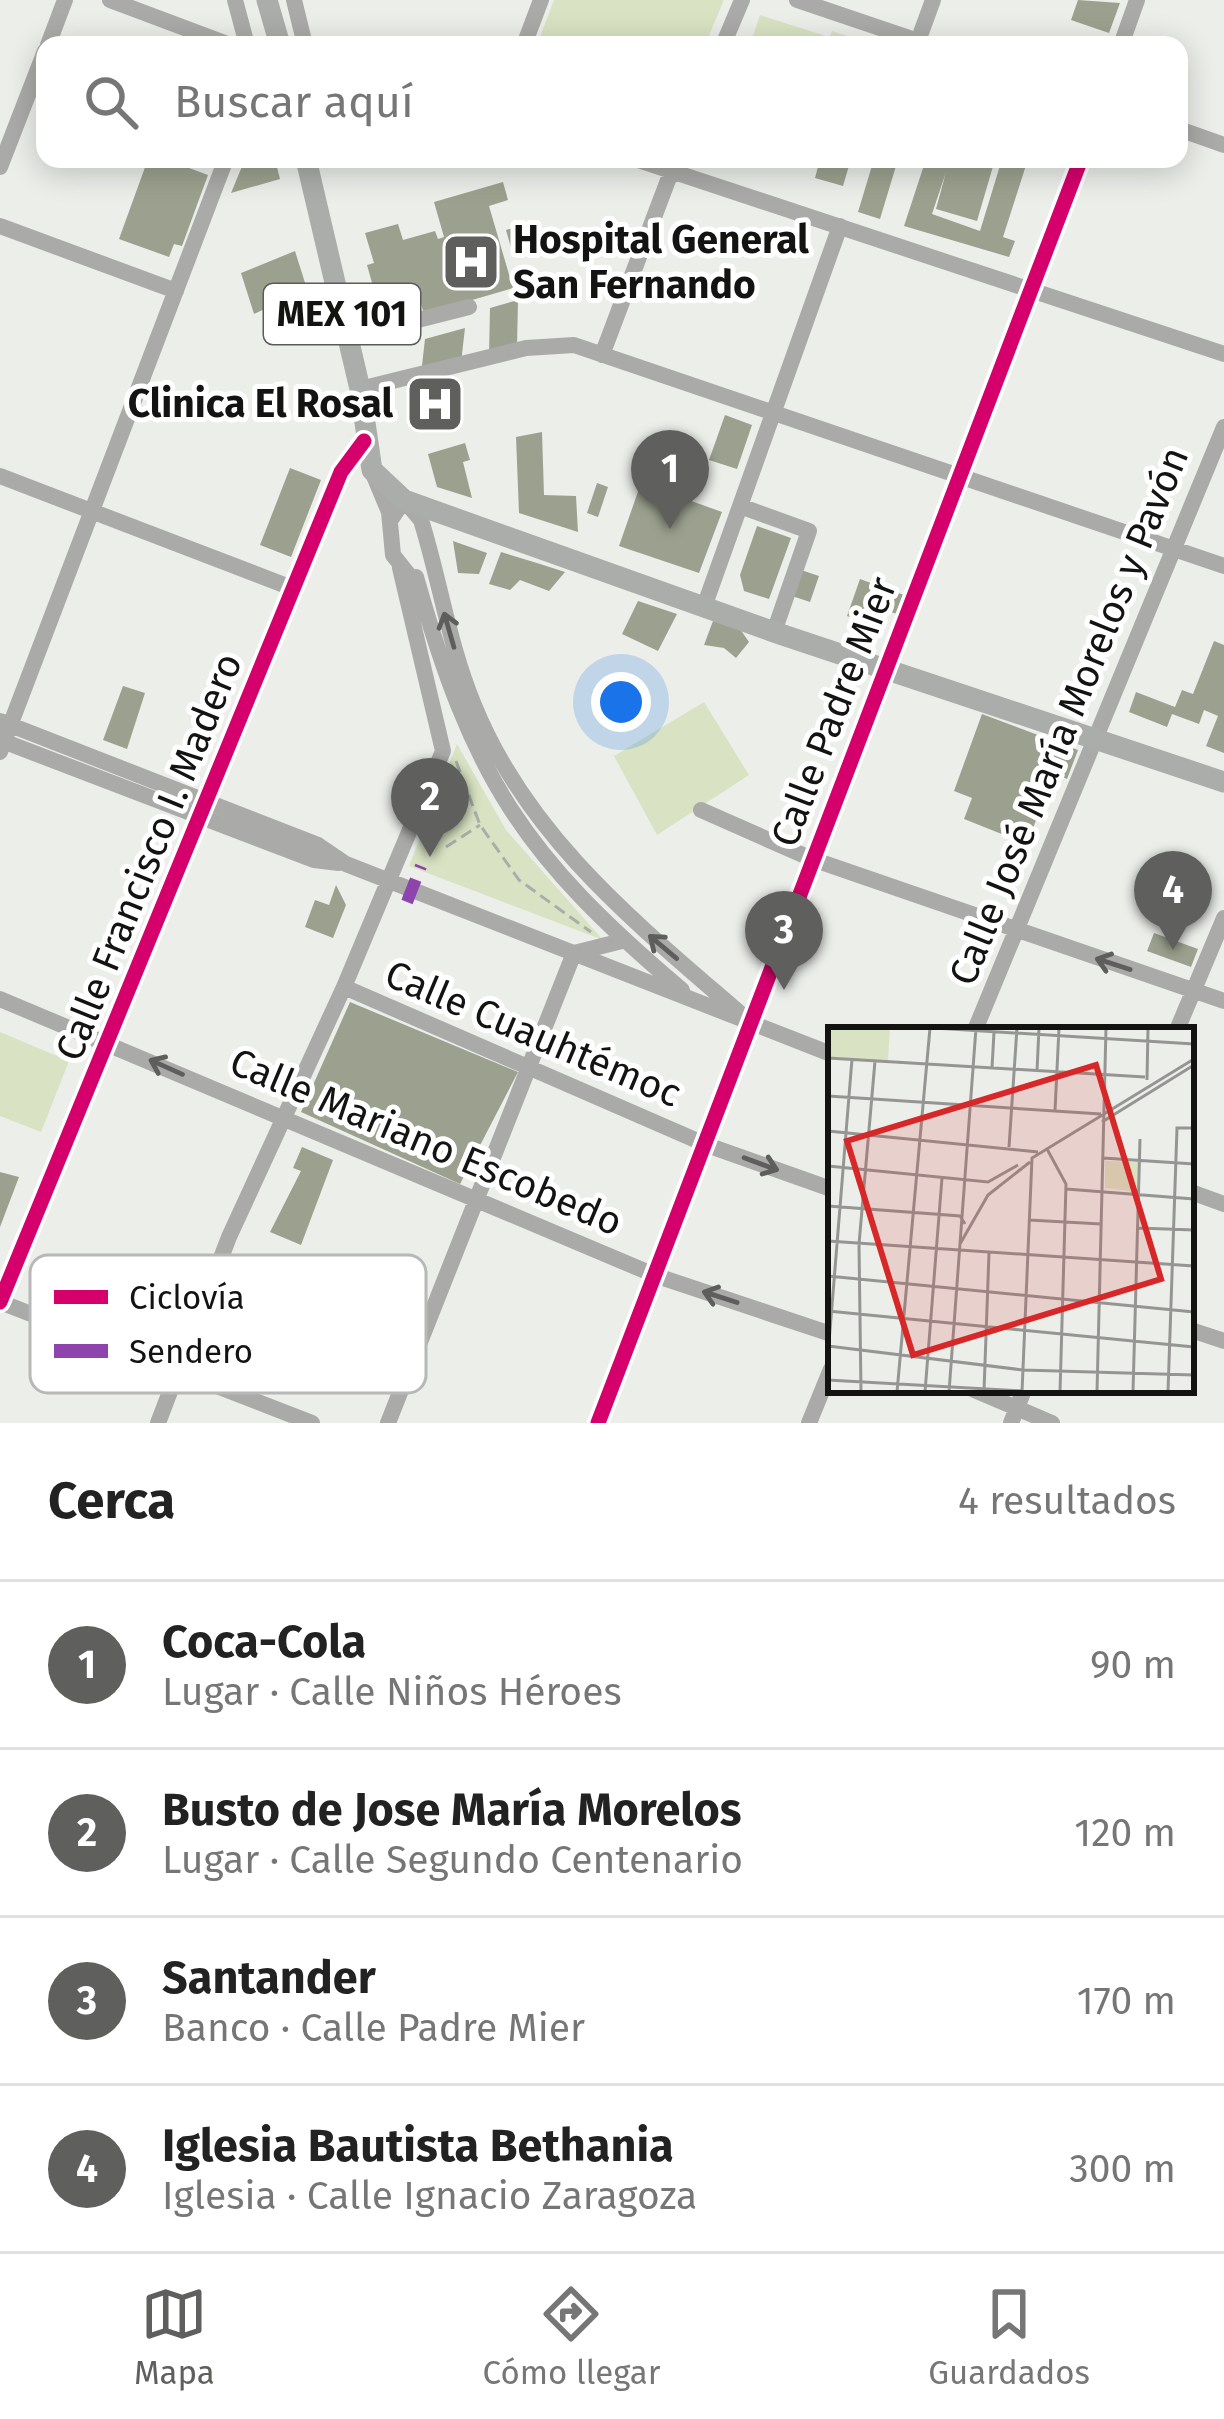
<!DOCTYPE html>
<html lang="es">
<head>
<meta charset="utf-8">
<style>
  :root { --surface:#fff; --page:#f2f2f2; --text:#222; --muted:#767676; --line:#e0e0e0; --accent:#5f605d }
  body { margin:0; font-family:"Fira Sans",sans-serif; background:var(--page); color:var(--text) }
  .you { position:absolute; left:621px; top:702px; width:42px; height:42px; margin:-30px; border:9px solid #fff; border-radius:50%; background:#1a73e8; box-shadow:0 0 0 18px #1a73e833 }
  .badge { display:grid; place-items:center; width:78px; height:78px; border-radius:50%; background:var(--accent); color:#fff; font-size:39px; font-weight:700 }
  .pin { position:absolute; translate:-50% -99px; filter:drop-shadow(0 3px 6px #0008) }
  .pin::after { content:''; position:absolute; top:63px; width:42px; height:36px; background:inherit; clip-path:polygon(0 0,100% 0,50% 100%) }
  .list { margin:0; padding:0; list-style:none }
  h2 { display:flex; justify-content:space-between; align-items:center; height:156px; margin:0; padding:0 48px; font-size:51px }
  h2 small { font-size:39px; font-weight:400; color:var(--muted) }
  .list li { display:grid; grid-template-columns:78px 1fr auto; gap:36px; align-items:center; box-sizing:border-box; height:168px; padding:0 48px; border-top:3px solid var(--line) }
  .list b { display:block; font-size:45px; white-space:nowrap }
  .list p { margin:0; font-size:39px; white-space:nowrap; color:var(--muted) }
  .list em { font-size:39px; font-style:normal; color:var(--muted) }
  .icon { flex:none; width:66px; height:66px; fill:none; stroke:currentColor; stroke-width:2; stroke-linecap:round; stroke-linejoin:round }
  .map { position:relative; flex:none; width:1224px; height:1423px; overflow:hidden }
  .search { position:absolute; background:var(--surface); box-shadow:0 6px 30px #0003; left:36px; right:36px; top:36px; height:132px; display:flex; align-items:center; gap:30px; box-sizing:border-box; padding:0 42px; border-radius:24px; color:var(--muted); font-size:45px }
  .sheet { height:828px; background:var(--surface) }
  nav { display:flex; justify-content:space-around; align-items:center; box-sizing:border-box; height:168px; border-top:3px solid var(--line); background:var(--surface); font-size:33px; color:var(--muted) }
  nav a { display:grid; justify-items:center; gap:6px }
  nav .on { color:var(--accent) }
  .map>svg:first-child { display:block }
</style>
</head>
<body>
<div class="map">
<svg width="1224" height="1423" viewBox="0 0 1224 1423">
  <rect width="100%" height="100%" fill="#eceeea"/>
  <path fill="#d9e3c3" d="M554,0H724L705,45H537Z
    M760,15L829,37L832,31L876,45H750Z
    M704,702L749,775L657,835L614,756Z
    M457,744L506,830L603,940L409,866Z
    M0,1032L69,1061L41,1132L0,1116Z"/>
  <path fill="#9ca18f" d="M1078,0L1120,3L1109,33L1071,20Z
    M148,159H165L208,175L182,246L174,244L169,257L119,239Z
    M259,159H275L280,179L231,193L243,164Z
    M820,159H851L843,186L815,178Z
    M874,159L896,166L880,219L858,212Z
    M926,159L994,163L977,221L936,209L946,172L932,214L980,231L1002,159H1028L1003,237L1015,241L1009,257L904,226Z
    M503,182L508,200L489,206L513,288L424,314L421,304L381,315L367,265L374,263L365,233L398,224L403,240L435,231L438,239L444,237L434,202Z
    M522,225L531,253L514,258L506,230Z
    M295,251L307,289L254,314L241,273Z
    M518,300L517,347L489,355L490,308Z
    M465,328L461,363L421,374L425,339Z
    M725,415L752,425L737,469L709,460Z
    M542,432L544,495L576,496L578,532L519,513L516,437Z
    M465,443L470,460L463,462L472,498L437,487L428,454Z
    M290,468L321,480L291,557L260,545Z
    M597,483L608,487L598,517L587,513Z
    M641,483L722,512L699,573L619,546Z
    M757,526L791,538L769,599L744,591L740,575Z
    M453,541L487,553L479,574L458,573Z
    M501,552L537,563L565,572L549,591L520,580L510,590L489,584Z
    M801,570L819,576L810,602L792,596Z
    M860,579L904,595L897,614L888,611L882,628L847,616Z
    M638,601L677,614L658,651L622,634Z
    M713,621L740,629L749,642L736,658L724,648L704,645Z
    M1214,641L1224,645V753L1206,746L1218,716L1204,710L1199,724L1172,714L1167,727L1129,712L1136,692L1175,707L1182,690L1193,694Z
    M123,686L145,693L127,749L103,740Z
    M982,714L1078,750L1067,779L1054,773L1027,844L964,819L972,798L954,791Z
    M336,885L346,905L333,938L305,927L315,900L329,905Z
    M1154,933L1198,949L1191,967L1147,951Z
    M350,1002L518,1072L460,1184L301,1112Z
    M302,1147L333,1160L301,1245L270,1232L301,1171L293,1168Z
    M0,1172L19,1177L0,1227Z"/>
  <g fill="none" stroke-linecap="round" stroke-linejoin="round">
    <path stroke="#abadaa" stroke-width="3" stroke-dasharray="12 6" stroke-linecap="butt" d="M456,761L480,825L519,880L591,932
      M446,847L480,825"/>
    <path stroke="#aaaaa9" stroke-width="16" d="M110,0L230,45
      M235,0L247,45
      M294,0L305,45
      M797,0L930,45
      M918,41L933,0
      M48,45L65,0
      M524,45L541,0
      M723,45L742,0
      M1121,45L1137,0
      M1179,129L1224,145
      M635,159L1224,354
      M0,167L45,51
      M0,226L176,291
      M347,338L469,307
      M602,355L676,159
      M360,389L526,348L574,345L1224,566
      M0,476L292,588
      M374,476L389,512L393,555L408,574
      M740,506L809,531L774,632
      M390,521L404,500L421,520C440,581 449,645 474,705C528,838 637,924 742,1015
      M416,577C473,778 522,855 682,990
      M704,607L840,226
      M0,721L318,845L346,864L831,1054
      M0,740L314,860L339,863
      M0,752L226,159
      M701,810L812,859L1224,1001
      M344,987L707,1145L831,1189
      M0,999L657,1276L831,1334
      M975,1030L1224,427
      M1177,1030L1224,918
      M1191,1192L1224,1204
      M0,1302L341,472L364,441
      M0,1302L312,1423
      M1191,1330L1224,1341
      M974,1390L1052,1423
      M158,1423L229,1237L344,987L443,751L400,568
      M388,1423L574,953L622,941
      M598,1423L1081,159
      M809,1423L831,1369
      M1011,1423L1024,1390"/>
    <path stroke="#abadaa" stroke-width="21" d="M267,0L280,45
      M306,159L360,389L372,470L404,500L774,632L1224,782"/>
    <path stroke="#8e44ad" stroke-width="12" stroke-dasharray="24 12" stroke-linecap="butt" d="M407,902L421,866"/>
    <g stroke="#fff" stroke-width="22">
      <path id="cycleway" d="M0,1302L341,472L364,441
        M598,1423L1081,159"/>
    </g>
    <use href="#cycleway" stroke="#d6006c" stroke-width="15"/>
  </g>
  <defs><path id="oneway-shaft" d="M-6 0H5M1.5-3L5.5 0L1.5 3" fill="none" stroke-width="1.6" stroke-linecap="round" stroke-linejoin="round" transform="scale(3)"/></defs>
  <g stroke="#5e5e5d">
    <use href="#oneway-shaft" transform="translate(449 630) rotate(-106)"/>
    <use href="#oneway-shaft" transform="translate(663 947) rotate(-140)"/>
    <use href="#oneway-shaft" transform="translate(1113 964) rotate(-162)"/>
    <use href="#oneway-shaft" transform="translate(166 1067) rotate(-156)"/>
    <use href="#oneway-shaft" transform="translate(761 1164) rotate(20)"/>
    <use href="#oneway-shaft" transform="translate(720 1297) rotate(-162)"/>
  </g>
  <defs>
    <g id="hospital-square" transform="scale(3)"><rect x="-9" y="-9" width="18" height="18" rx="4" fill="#5f605d" stroke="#fff"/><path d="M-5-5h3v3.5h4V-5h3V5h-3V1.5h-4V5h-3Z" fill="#fff"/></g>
  </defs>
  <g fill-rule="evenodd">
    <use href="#hospital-square" x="471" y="262"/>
    <use href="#hospital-square" x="435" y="404"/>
  </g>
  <g text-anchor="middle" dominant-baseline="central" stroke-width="10" stroke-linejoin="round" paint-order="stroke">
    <rect fill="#fff" stroke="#5a5a58" stroke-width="3" x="264" y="284" width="156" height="60" rx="9"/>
    <g font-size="36" font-weight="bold" fill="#131311">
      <text x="342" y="314">MEX 101</text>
    </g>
    <g font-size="39" font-weight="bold" fill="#131311" stroke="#fff" text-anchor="start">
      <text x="513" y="240">Hospital General<tspan x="513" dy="45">San Fernando</tspan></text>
      <text x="393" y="404" text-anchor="end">Clinica El Rosal</text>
    </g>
    <g font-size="39" fill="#131311" stroke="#fff">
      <text transform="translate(834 712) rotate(-69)">Calle Padre Mier</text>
      <text transform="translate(1069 716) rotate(-68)">Calle José María Morelos y Pavón</text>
      <text transform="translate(149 857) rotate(-68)">Calle Francisco I. Madero</text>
      <text transform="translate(533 1034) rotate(23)">Calle Cuauhtémoc</text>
      <text transform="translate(426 1142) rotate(23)">Calle Mariano Escobedo</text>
    </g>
  </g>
  <g transform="translate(828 1027)">
    <rect width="366" height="366" fill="#eceeea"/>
    <path d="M0,1H62L60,34L0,31ZM277,134L310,135L309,165L277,161Z" fill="#d9e3c3"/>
    <path fill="none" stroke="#959693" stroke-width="3" d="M106,1L366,17M0,31L317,50M164,41L166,5M209,44L211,1M319,53L320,1M0,69L273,87M227,84L231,1M274,95L366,38M0,104L210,125M181,120L189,1M219,122L238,157L232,365M275,131L366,137M0,139L160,155L190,138M238,162L366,172M0,179L132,189L137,197M201,193L273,197M310,201L366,203M0,214L366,239M132,217L160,168L202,135M0,249L366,285M0,284L366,320M0,319L195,343L366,348M0,328L24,32M0,353L195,364M156,364L161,226M33,365L31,217L47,34M69,365L102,1M97,365L114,151M121,365L148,1M194,365L204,131L366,32M269,365L278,1M305,365L312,112M340,365L349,101H366"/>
    <path fill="#d62828" fill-opacity="0.15" stroke="#d62828" stroke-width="6" d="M268,38L333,252L85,328L19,114Z"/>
    <rect width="366" height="366" fill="none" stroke="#131311" stroke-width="6"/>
  </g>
  <rect x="30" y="1255" width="396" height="138" rx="18" fill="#fff" stroke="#b8b8b8" stroke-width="3"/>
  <rect x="54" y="1290" width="54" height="14" fill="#d6006c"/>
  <rect x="54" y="1344" width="54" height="14" fill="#8e44ad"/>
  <g font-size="33" fill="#131311">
    <text x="129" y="1309">Ciclovía</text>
    <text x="129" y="1363">Sendero</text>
  </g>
</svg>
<div class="you"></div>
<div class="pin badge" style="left:670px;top:529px">1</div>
<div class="pin badge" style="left:430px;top:857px">2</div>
<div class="pin badge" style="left:784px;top:990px">3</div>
<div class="pin badge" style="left:1173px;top:950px">4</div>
<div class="search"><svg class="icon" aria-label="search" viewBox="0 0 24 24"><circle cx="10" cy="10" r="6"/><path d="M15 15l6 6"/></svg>Buscar aquí</div>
</div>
<section class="sheet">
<h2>Cerca<small>4 resultados</small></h2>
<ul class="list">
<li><span class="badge">1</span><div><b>Coca-Cola</b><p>Lugar · Calle Niños Héroes</p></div><em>90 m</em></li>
<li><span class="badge">2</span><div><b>Busto de Jose María Morelos</b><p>Lugar · Calle Segundo Centenario</p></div><em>120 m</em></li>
<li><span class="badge">3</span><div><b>Santander</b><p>Banco · Calle Padre Mier</p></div><em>170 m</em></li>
<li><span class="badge">4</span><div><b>Iglesia Bautista Bethania</b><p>Iglesia · Calle Ignacio Zaragoza</p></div><em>300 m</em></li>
</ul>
</section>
<nav>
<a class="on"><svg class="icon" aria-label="map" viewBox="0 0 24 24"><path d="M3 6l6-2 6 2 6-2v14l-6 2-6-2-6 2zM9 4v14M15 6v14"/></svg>Mapa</a>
<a><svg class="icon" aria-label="directions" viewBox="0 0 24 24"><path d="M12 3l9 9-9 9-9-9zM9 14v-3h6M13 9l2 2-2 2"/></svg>Cómo llegar</a>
<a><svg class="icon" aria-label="saved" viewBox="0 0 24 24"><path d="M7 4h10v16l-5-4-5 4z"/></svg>Guardados</a>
</nav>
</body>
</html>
